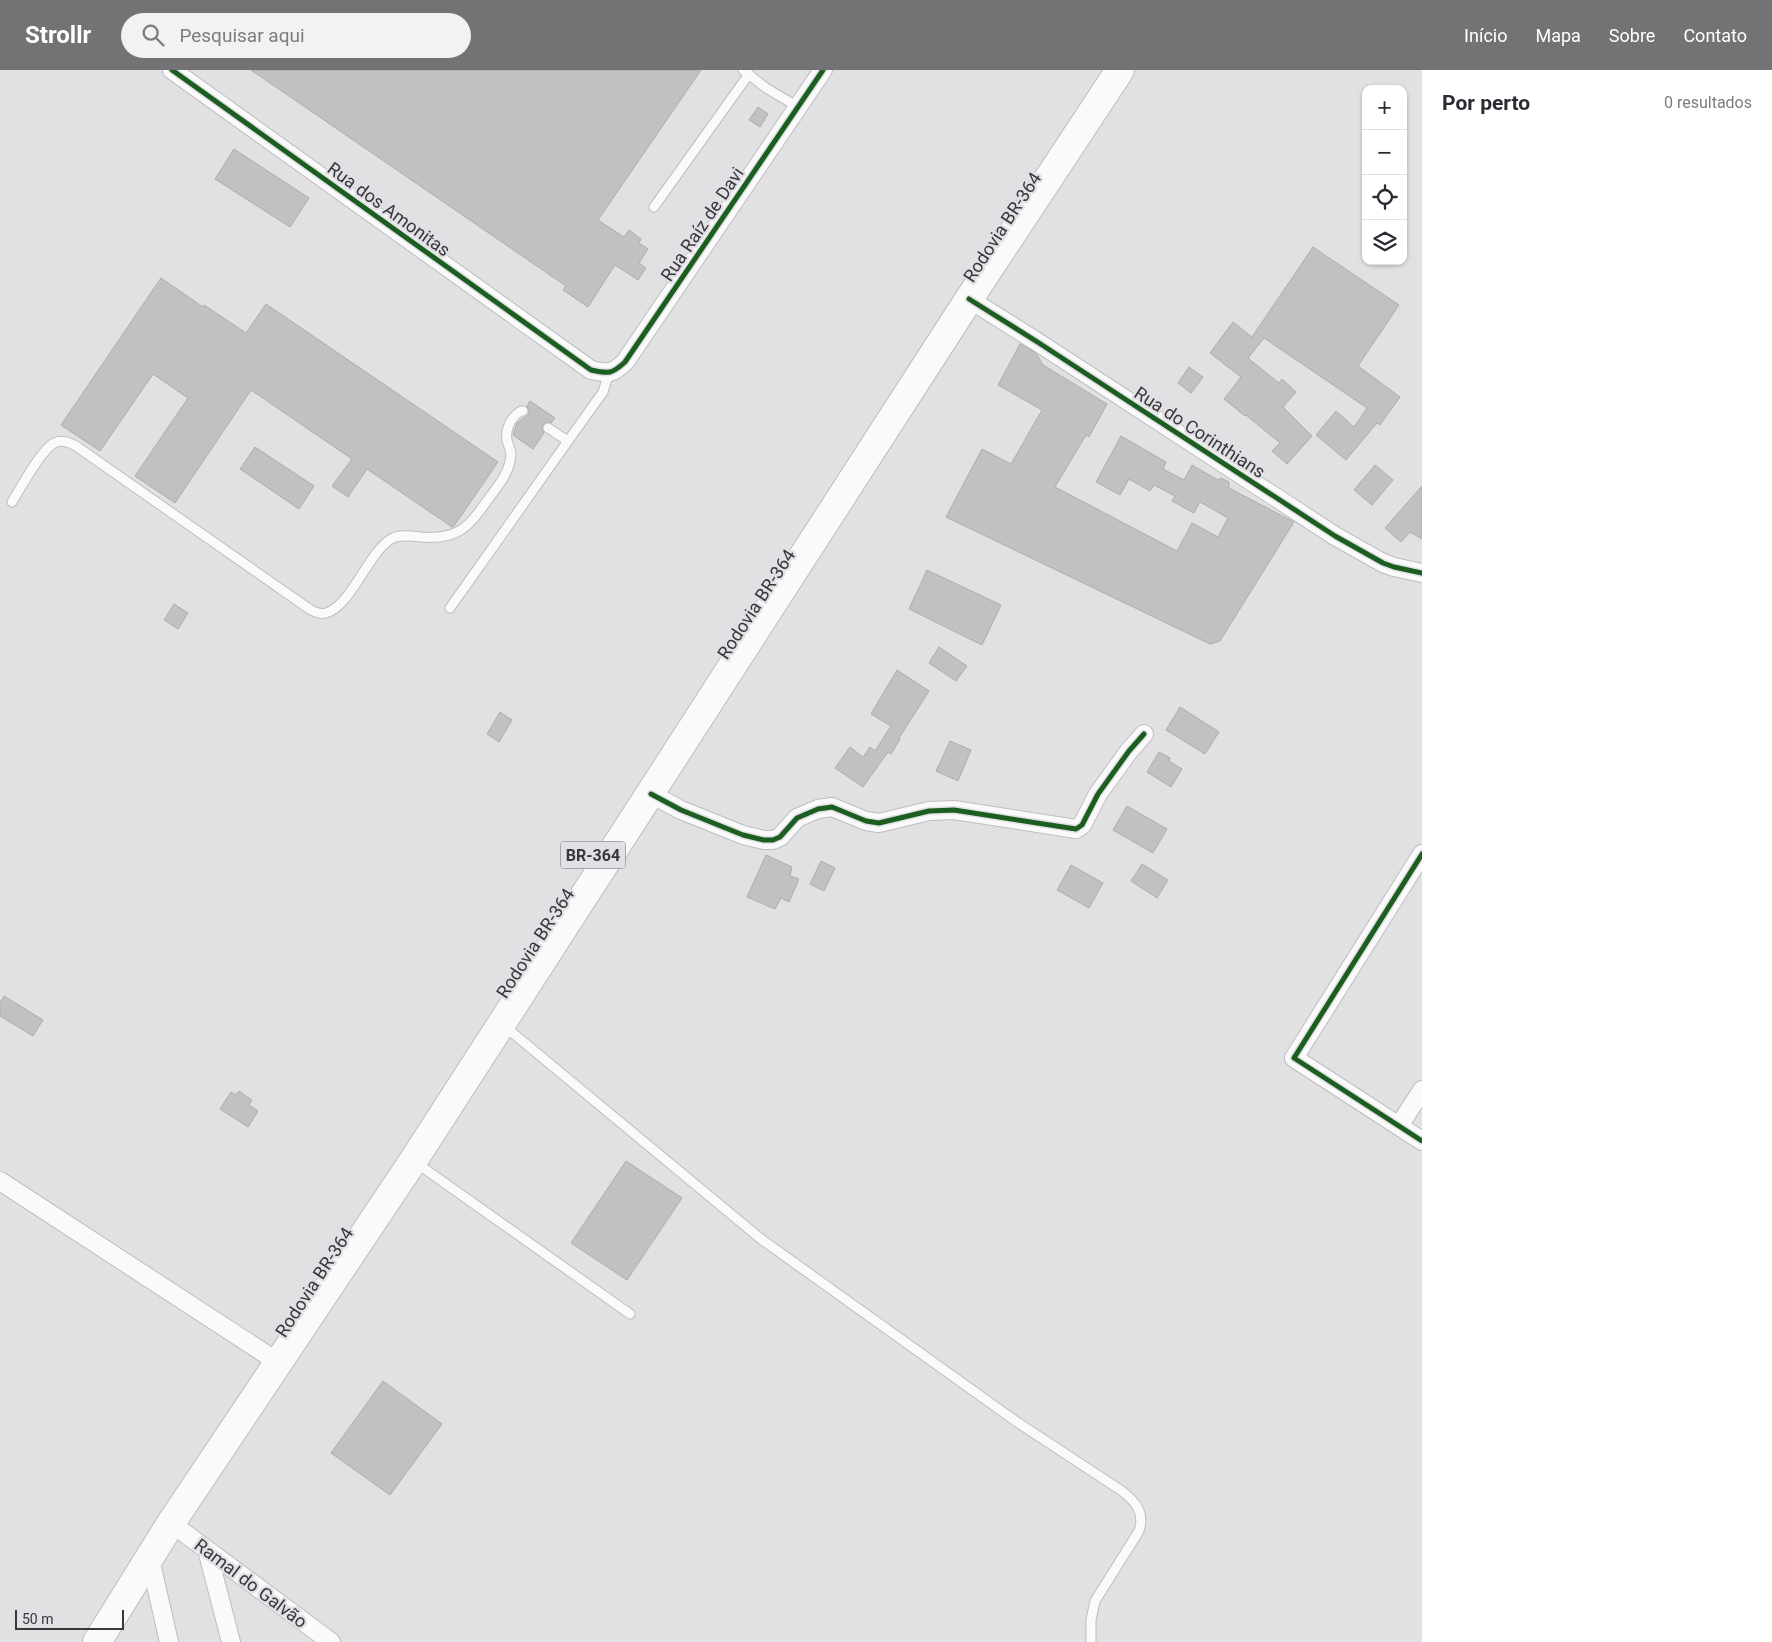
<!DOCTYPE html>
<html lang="pt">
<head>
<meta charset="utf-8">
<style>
  :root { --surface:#fff; --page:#f2f2f3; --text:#2b2b33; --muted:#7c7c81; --line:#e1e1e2; --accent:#737376 }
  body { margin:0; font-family:Roboto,sans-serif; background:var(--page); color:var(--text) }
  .controls { position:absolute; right:15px; top:15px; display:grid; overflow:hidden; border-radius:10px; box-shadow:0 1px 4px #0004 }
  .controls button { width:45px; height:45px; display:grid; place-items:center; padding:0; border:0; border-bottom:1px solid var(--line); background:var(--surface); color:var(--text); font:25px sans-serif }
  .scale { position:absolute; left:15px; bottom:12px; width:109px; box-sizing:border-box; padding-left:5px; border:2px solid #38383a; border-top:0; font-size:14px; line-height:18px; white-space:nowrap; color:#38383a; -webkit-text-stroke:4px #e0e0e5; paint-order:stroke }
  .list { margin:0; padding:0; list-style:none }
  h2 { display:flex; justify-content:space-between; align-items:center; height:65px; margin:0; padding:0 20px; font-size:21px }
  h2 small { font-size:16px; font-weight:400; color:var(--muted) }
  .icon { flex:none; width:28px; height:28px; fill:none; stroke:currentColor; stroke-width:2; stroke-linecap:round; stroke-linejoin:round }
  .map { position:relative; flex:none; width:1422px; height:1572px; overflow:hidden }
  header { display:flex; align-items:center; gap:30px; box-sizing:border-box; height:70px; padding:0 25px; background:var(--accent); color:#fff }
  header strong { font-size:24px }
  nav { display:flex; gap:28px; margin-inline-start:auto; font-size:18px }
  .search { width:350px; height:45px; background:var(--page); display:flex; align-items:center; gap:12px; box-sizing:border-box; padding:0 18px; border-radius:28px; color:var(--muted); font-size:19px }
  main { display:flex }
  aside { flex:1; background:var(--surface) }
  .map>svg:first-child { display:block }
</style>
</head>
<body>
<header>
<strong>Strollr</strong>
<div class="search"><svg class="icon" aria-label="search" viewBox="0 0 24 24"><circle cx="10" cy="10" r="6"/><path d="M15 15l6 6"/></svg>Pesquisar aqui</div>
<nav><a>Início</a><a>Mapa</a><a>Sobre</a><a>Contato</a></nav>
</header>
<main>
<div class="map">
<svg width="1422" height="1572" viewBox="0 0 1422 1572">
  <rect width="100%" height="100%" fill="#e1e1e4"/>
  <path fill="#c1c1c3" stroke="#adadaf" d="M251,0H701L598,150L624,167L629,160L641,169L639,173L648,179L639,193L646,198L638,210L615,195L588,237L563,220L566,216Z
    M758,37L768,44L760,57L749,50Z
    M234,79L309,128L290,157L215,109Z
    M1313,177L1399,235L1358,296L1400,327L1380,355L1377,353L1346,390L1316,365L1336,341L1354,357L1367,338L1264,268L1248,288L1279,313L1282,309L1296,322L1283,337L1312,366L1287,394L1272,381L1280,373L1246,345L1245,346L1224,329L1241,307L1210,283L1233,252L1252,267Z
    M161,208L203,237L204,235L246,263L266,234L498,392L454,456L452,457L367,399L348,427L332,416L352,389L251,320L175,433L135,406L188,328L153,304L100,381L61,355Z
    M1020,274L1036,283L1043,295L1107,334L1089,367L1086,365L1055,417L1177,481L1192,453L1218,467L1228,448L1200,432L1194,443L1172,431L1175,426L1154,415L1150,421L1129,409L1120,425L1096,412L1121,366L1166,392L1163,399L1184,410L1192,395L1218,410L1221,408L1229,412V418L1294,452L1220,571L1210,574L946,447L982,379L1011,394L1042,340L998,315Z
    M1189,297L1203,307L1191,323L1178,313Z
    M530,331L555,348L551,353L548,352L543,354L542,358L544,363L533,379L513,365L517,353L529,344V341L527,336Z
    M255,377L314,416L299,439L240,399Z
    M1375,395L1393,410L1372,435L1354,420Z
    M1422,416V469L1410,462L1401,472L1385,458Z
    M927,500L1001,535L982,575L909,539Z
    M174,534L188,543L178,559L164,550Z
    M939,577L967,596L956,611L929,593Z
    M897,600L929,621L899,668L900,669L891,684L888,682L863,717L835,698L850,677L863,687L870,677L875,681L891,656L871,644Z
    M1180,637L1219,662L1205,684L1166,660Z
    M500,642L512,650L499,672L487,664Z
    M950,671L971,680L958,711L936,701Z
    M1159,682L1170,688L1169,691L1182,699L1171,717L1147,702Z
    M1127,736L1167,759L1153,783L1113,760Z
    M766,785L792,797L790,806L799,809L789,832L781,828L775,839L747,827Z
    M821,791L835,798L824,821L810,814Z
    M1142,794L1168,810L1157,828L1131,811Z
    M1071,795L1103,813L1089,838L1057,820Z
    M4,926L43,950L33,966L0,946V933Z
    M239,1021L252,1030L249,1035L258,1041L248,1057L220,1039L231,1022L236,1025Z
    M626,1091L682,1128L627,1210L571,1173Z
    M383,1311L442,1354L390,1425L331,1383Z"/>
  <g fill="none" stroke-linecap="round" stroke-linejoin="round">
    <g stroke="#bebec0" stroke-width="11">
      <path id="lane" d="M743,0L766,18L798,37
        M654,137L749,4
        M548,358L568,371L603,322L609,303
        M12,432C20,419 41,380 54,373C61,369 69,372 76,376L305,536C311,540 318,545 326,543C351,536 368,483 391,469C399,464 412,466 421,467C467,471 473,448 498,416C504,408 510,396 511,385C511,380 508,375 507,370C505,359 511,347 521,341H523
        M450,538L568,371
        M503,955L761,1169L1017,1352L1122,1421C1136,1432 1145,1443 1139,1461L1095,1531L1091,1550V1572
        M415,1092L630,1244"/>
    </g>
    <g stroke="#bebec0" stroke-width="20">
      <path id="street" d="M172,0L591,300C609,304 612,304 625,292L823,0
        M969,229L1039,273L1335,466L1383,493L1394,497L1422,503
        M651,724L681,740L743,765L764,770H773L780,767L797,748L818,739L832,737L866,751L879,753L929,741L954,740L1076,759L1082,755L1098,724L1129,681L1144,664
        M1422,784L1294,988L1422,1071
        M1399,1056L1422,1020
        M0,1111L267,1285
        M171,1453L331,1572
        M207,1480L231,1572
        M150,1489L169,1572"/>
    </g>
    <g stroke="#bebec0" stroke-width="30">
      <path id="highway" d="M97,1572L171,1453L413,1091L969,229L1120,0"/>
    </g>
    <use href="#lane" stroke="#fafafb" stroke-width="9"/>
    <use href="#street" stroke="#fafafb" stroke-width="18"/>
    <use href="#highway" stroke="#fafafb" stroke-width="28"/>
    <g stroke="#e0e0e5" stroke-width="8">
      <path id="cycleway" d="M172,0L591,300C609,304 612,304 625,292L823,0
        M969,229L1039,273L1335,466L1383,493L1394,497L1422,503
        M651,724L681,740L743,765L764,770H773L780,767L797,748L818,739L832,737L866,751L879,753L929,741L954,740L1076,759L1082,755L1098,724L1129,681L1144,664
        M1422,784L1294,988L1422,1071"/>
    </g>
    <use href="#cycleway" stroke="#1b5e20" stroke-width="5"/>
  </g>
  <g text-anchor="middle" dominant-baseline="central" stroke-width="4.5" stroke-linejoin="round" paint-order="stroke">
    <rect fill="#e0e0e5" stroke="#6a6a6d" stroke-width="1" x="560.5" y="771.5" width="65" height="27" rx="4"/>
    <g font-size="16" font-weight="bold" fill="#38383a">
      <text x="593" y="785">BR-364</text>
    </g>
    <g font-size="18" fill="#38383a" stroke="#e0e0e5">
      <text transform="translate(389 139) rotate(36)">Rua dos Amonitas</text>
      <text transform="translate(702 154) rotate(-56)">Rua Raíz de Davi</text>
      <text transform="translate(1002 157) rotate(-57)">Rodovia BR-364</text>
      <text transform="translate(1200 362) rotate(33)">Rua do Corinthians</text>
      <text transform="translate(756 534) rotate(-57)">Rodovia BR-364</text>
      <text transform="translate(535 873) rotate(-57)">Rodovia BR-364</text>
      <text transform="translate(314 1212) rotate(-57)">Rodovia BR-364</text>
      <text transform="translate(251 1513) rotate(37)">Ramal do Galvão</text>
    </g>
  </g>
</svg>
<div class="controls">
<button>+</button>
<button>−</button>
<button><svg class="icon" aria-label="locate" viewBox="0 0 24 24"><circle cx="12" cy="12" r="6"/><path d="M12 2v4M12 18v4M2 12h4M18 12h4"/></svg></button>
<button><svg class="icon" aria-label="layers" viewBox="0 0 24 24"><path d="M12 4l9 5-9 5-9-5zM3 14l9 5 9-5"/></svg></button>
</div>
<div class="scale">50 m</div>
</div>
<aside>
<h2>Por perto<small>0 resultados</small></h2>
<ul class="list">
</ul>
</aside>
</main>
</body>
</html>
